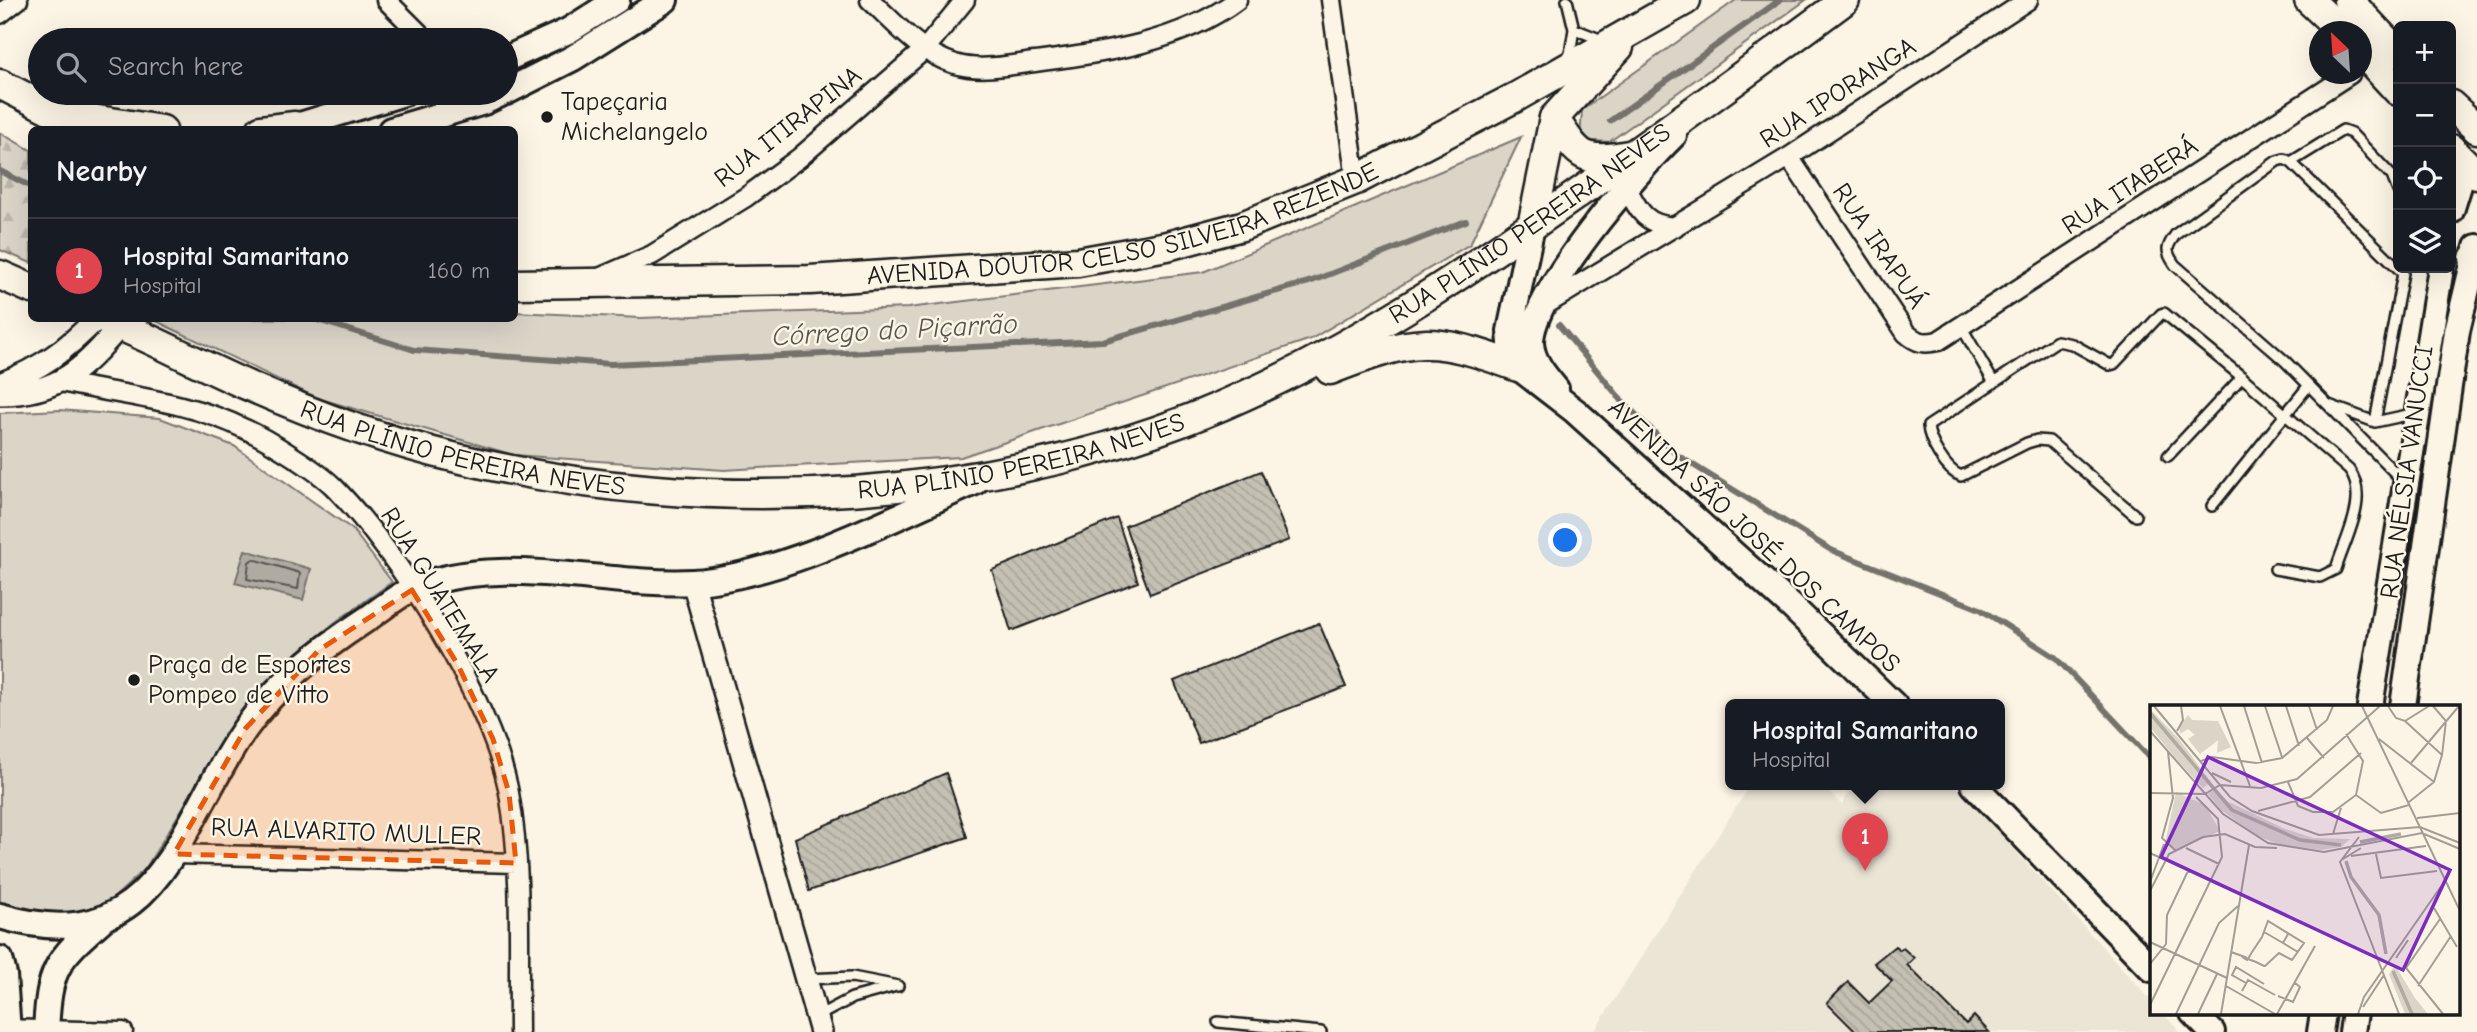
<!DOCTYPE html>
<html lang="en">
<head>
<meta charset="utf-8">
<style>
  :root { --surface:#171b24; --page:#242831; --text:#f1f3f6; --muted:#9ea1a6; --line:#363941; --accent:#919294 }
  body { margin:0; font-family:"Comic Neue",sans-serif; background:var(--page); color:var(--text) }
  .controls { position:absolute; right:21px; top:21px; display:grid; overflow:hidden; border-radius:10px; box-shadow:0 7px 28px #0002 }
  .controls button { width:63px; height:63px; display:grid; place-items:center; padding:0; border:0; border-bottom:2px solid var(--line); background:var(--surface); color:var(--text); font:35px sans-serif }
  .compass { position:absolute; left:2309px; top:21px; width:63px; height:63px; border-radius:50%; background:var(--surface); box-shadow:0 7px 28px #0002; rotate:335deg }
  .you { position:absolute; left:1566px; top:541px; width:24px; height:24px; margin:-18px; border:5px solid #fff; border-radius:50%; background:#1a73e8; box-shadow:0 0 0 10px #1a73e833 }
  .badge { display:grid; place-items:center; width:46px; height:46px; border-radius:50%; background:var(--accent); color:#fff; font-size:23px; font-weight:700 }
  .pin { position:absolute; translate:-50% -58px; filter:drop-shadow(0 2px 4px #0008) }
  .pin::after { content:''; position:absolute; top:37px; width:24px; height:21px; background:inherit; clip-path:polygon(0 0,100% 0,50% 100%) }
  .popup { position:absolute; left:1725px; top:699px; width:280px; height:91px; box-sizing:border-box; display:grid; place-content:center; border-radius:10px; background:var(--surface); filter:drop-shadow(0 2px 5px #0005); font-size:23px; white-space:nowrap; color:var(--muted) }
  .popup b { font-size:26px; color:var(--text) }
  .popup::after { content:''; position:absolute; left:50%; top:100%; margin-left:-14px; border:14px solid transparent; border-top-color:var(--surface) }
  .list { margin:0; padding:0; list-style:none }
  h2 { display:flex; justify-content:space-between; align-items:center; height:91px; margin:0; padding:0 28px; font-size:30px }
  h2 small { font-size:23px; font-weight:400; color:var(--muted) }
  .list li { display:grid; grid-template-columns:46px 1fr auto; gap:21px; align-items:center; box-sizing:border-box; height:105px; padding:0 28px; border-top:2px solid var(--line) }
  .list b { display:block; font-size:26px; white-space:nowrap }
  .list p { margin:0; font-size:23px; white-space:nowrap; color:var(--muted) }
  .list em { font-size:23px; font-style:normal; color:var(--muted) }
  .icon { flex:none; width:38px; height:38px; fill:none; stroke:currentColor; stroke-width:2; stroke-linecap:round; stroke-linejoin:round }
  .map { position:relative; flex:none; width:2477px; height:1032px; overflow:hidden }
  .search { position:absolute; background:var(--surface); box-shadow:0 7px 28px #0002; left:28px; top:28px; width:490px; height:77px; display:flex; align-items:center; gap:18px; box-sizing:border-box; padding:0 24px; border-radius:38px; color:var(--muted); font-size:26px }
  .panel { position:absolute; background:var(--surface); box-shadow:0 7px 28px #0002; left:28px; top:126px; width:490px; height:196px; border-radius:10px }
  .map>svg:first-child { display:block }
</style>
</head>
<body>
<div class="map">
<svg width="2477" height="1032" viewBox="0 0 2477 1032">
  <defs>
    <pattern id="forest-firs" width="22" height="20" patternUnits="userSpaceOnUse" patternTransform="scale(1.75)"><rect width="22" height="20" fill="#dbd5c8"/><path d="M5 1l3.5 6h-7zM16 11l3.5 6h-7z" fill="#bbb6ab"/></pattern>
    <pattern id="building-back-hatch" width="6" height="6" patternUnits="userSpaceOnUse" patternTransform="scale(1.75)"><rect width="6" height="6" fill="#c4c0b3"/><path d="M-1 5l2 2M0 0l6 6M5-1l2 2" fill="none" stroke="#a8a499"/></pattern>
  </defs>
  <rect width="100%" height="100%" fill="#fcf5e5"/>
  <filter id="ink" filterUnits="userSpaceOnUse"><feTurbulence type="fractalNoise" baseFrequency=".0143" numOctaves="2"/><feDisplacementMap in="SourceGraphic" scale="14" xChannelSelector="R" yChannelSelector="G"/><feConvolveMatrix kernelMatrix="1 2 1 2 8 2 1 2 1" color-interpolation-filters="sRGB"/></filter>
  <g filter="url(#ink)">
    <path fill="#ebe5d6" d="M1750,785H1822L1842,805L1852,785H1955L2151,1000L2152,1013H2163L2180,1032H1594Z"/>
    <path fill="url(#forest-firs)" stroke="#7c7872" stroke-width="2" d="M0,133L31,150V263L0,250Z"/>
    <path fill="#dbd5c8" stroke="#7c7872" stroke-width="2" d="M1736,0H1806L1609,142L1580,140L1582,110Z
      M1521,137L1470,244L1311,339L961,457L724,470L514,455L317,398L152,319L514,318L515,312L641,318L908,308L1203,272Z
      M60,410L160,418L234,446L352,529L392,582L334,623L288,662L250,699L145,869L106,905L71,914L9,908L0,904V413Z"/>
    <path fill="#b0aba1" stroke="#75726c" stroke-width="2" d="M245,550L311,569L303,600L235,583Z"/>
    <g fill="none" stroke-linecap="round" stroke-linejoin="round">
      <path stroke="#575551" stroke-width="2" d="M253,559L300,573L298,589L247,579L249,562Z"/>
      <path stroke="#75726c" stroke-width="6" d="M1610,121L1780,0
        M0,171L32,187
        M311,318L414,350L611,364L1103,341L1312,281L1466,221
        M1559,325L1623,402L1677,455L1831,550L1980,609L2055,657L2152,760"/>
    </g>
    <path fill="url(#building-back-hatch)" stroke="#1c1c1c" stroke-width="2" d="M1261,471L1289,540L1150,594L1125,526Z
      M1117,518L1138,582L1011,631L992,570Z
      M1319,623L1346,687L1199,743L1174,681Z
      M946,773L967,837L809,891L795,838Z
      M1895,946L1900,950L1903,948L1914,958L1907,965L1966,1024L1974,1016L1989,1032H1856L1827,1003L1848,982L1869,1003L1892,981L1874,963Z"/>
    <g fill="none" stroke-linecap="round" stroke-linejoin="round">
      <g stroke="#1c1c1c" stroke-width="14">
        <path id="service" d="M1567,0L1574,29L1569,60
          M1574,29L1602,40
          M2291,162L2343,130L2351,133L2392,176L2398,191
          M1961,326L1994,383
          M2329,405L2375,422L2412,414
          M2375,422L2403,273L2291,162L2284,159L2277,161L2176,234C2166,247 2165,251 2175,265L2285,361L2402,480
          M2168,456L2242,377L2349,470C2370,497 2345,539 2336,569L2320,577L2275,569
          M2212,506L2309,385
          M2136,516L2049,441L2037,440L2027,443L1961,476C1946,471 1929,441 1928,426L2057,341L2072,344L2110,365L2114,364L2161,314L2164,313L2242,377
          M806,979L852,977L898,986
          M818,1016L852,998L893,987
          M1218,1022L1321,1032"/>
      </g>
      <g stroke="#1c1c1c" stroke-width="23">
        <path id="minor" d="M386,0L426,40
          M870,0C895,23 921,54 955,64C980,72 1009,65 1035,62C1103,53 1180,43 1237,0
          M1331,0L1356,180
          M0,14L18,0
          M1789,157L1906,333C1917,343 1924,344 1938,341L2350,74
          M1627,188C1639,212 1646,225 1675,227
          M599,278L652,255L746,197L799,158L925,49L965,0
          M1542,307L1789,157L2028,0
          M61,382C124,396 186,400 245,429C267,439 317,470 334,487C399,553 492,702 509,793C523,871 518,954 519,1032
          M174,854L516,863
          M0,1029L123,1032"/>
      </g>
      <g stroke="#1c1c1c" stroke-width="26">
        <path id="tertiary" d="M0,384C42,368 66,350 97,318
          M0,394C59,394 84,368 120,326
          M693,582L821,1032"/>
      </g>
      <g stroke="#1c1c1c" stroke-width="30">
        <path id="secondary" d="M506,59L568,31L617,0
          M506,92L573,58L665,0
          M284,130L404,93
          M391,130L484,102L503,93
          M2451,211L2465,166
          M1532,226L1510,331L1512,356L1518,367L1575,411L1790,605L1894,705
          M1556,389C1545,376 1532,361 1531,343C1530,294 1638,170 1674,135
          M2370,706L2441,268
          M2403,706L2457,331L2477,247
          M1974,785L2152,969
          M0,916C160,963 175,829 245,729C277,684 318,651 364,621C379,611 395,597 412,589C496,552 605,587 693,582C780,577 895,517 975,482
          M0,959L4,975L8,1032
          M2193,1013L2212,1032
          M46,1032C49,969 55,961 102,920
          M2320,1032L2323,1013
          M2352,1032L2355,1013"/>
      </g>
      <g stroke="#1c1c1c" stroke-width="33">
        <g id="primary">
          <path d="M2309,0L2343,32"/>
          <path d="M2348,0L2398,53"/>
          <path d="M2362,52L2398,91"/>
          <path d="M0,84L76,123"/>
          <path d="M2451,105L2477,129"/>
          <path d="M60,114L162,130"/>
          <path d="M1554,118C1579,156 1582,164 1629,155"/>
          <path d="M261,130L295,126"/>
          <path d="M2451,149L2477,175"/>
          <path d="M1532,226L1554,118L1619,47"/>
          <path d="M2474,258L2477,254"/>
          <path d="M0,275L32,289"/>
          <path id="s1" d="M514,284L810,280L1078,262L1167,246L1242,226L1356,180L1516,97L1686,0"/>
          <path id="s2" d="M101,318C152,338 200,365 249,386C317,416 386,441 457,458C708,520 1010,504 1246,395C1371,338 1485,260 1597,180C1680,121 1763,61 1845,0"/>
          <path d="M1330,370C1415,337 1432,335 1518,367"/>
        </g>
      </g>
      <use href="#service" stroke="#fcf5e5" stroke-width="9"/>
      <use href="#minor" stroke="#fcf5e5" stroke-width="18"/>
      <use href="#tertiary" stroke="#fcf5e5" stroke-width="21"/>
      <use href="#secondary" stroke="#fcf5e5" stroke-width="24"/>
      <use href="#primary" stroke="#fcf5e5" stroke-width="28"/>
    </g>
  </g>
  <path fill="#e8590c" fill-opacity="0.2" stroke="#e8590c" stroke-width="5" stroke-dasharray="14 9" stroke-linejoin="round" d="M412,590L458,665L493,739L509,793L516,863L174,854L245,729L319,650Z"/>
  <g fill="#1c1c1c" stroke="#fcf5e5" stroke-width="2.5">
    <circle cx="547" cy="117" r="7"/>
    <circle cx="134" cy="680" r="7"/>
  </g>
  <g text-anchor="middle" dominant-baseline="central" stroke-width="5" stroke-linejoin="round" paint-order="stroke">
    <g font-size="26" fill="#1c1c1c" stroke="#fcf5e5">
      <text transform="translate(1838 93) rotate(-33)">RUA IPORANGA</text>
      <text transform="translate(788 127) rotate(-38)">RUA ITIRAPINA</text>
      <text transform="translate(2130 186) rotate(-33)">RUA ITABERÁ</text>
      <text stroke="none"><textPath href="#s1" startOffset="616">AVENIDA DOUTOR CELSO SILVEIRA REZENDE</textPath></text>
      <text stroke="none"><textPath href="#s2" startOffset="1521">RUA PLÍNIO PEREIRA NEVES</textPath></text>
      <text transform="translate(1879 246) rotate(56)">RUA IRAPUÁ</text>
      <text stroke="none"><textPath href="#s2" startOffset="387">RUA PLÍNIO PEREIRA NEVES</textPath></text>
      <text stroke="none"><textPath href="#s2" startOffset="954">RUA PLÍNIO PEREIRA NEVES</textPath></text>
      <text transform="translate(2407 472) rotate(-82)">RUA NÉLSIA VANUCCI</text>
      <text transform="translate(1754 536) rotate(43)">AVENIDA SÃO JOSÉ DOS CAMPOS</text>
      <text transform="translate(440 595) rotate(58)">RUA GUATEMALA</text>
      <text transform="translate(346 832) rotate(2)">RUA ALVARITO MULLER</text>
    </g>
    <g font-size="26" fill="#1c1c1c" stroke="#fcf5e5" text-anchor="start">
      <text x="561" y="102">Tapeçaria<tspan x="561" dy="30">Michelangelo</tspan></text>
      <text x="148" y="665">Praça de Esportes<tspan x="148" dy="30">Pompeo de Vitto</tspan></text>
    </g>
    <g font-size="28" font-style="italic" fill="#575551" stroke="#fcf5e5">
      <text transform="translate(895 330) rotate(-3)">Córrego do Piçarrão</text>
    </g>
  </g>
  <g transform="translate(2150 705)">
    <rect width="310" height="310" fill="#fcf5e5"/>
    <path d="M0,4L29,34L61,77L53,83L27,55L0,22ZM38,10L42,15L68,16L81,42L67,48L68,34L56,24L45,30L38,24L30,29L29,22Z" fill="#dbd5c8"/>
    <path d="M59,21L71,33L50,49L38,34ZM65,84L77,96L133,123L163,133L200,134L191,142L171,145L131,140L107,131L71,105L58,89ZM26,87L55,100L70,126L27,145L15,138ZM245,260L265,293L278,309H255L239,269Z" fill="#dbd5c8"/>
    <path fill="none" stroke="#b0aba1" stroke-width="3.5" d="M0,8L82,105L150,135L191,140M210,137L251,129M196,156L201,172L229,210L236,249M243,266L262,309"/>
    <path fill="none" stroke="#a29e95" stroke-width="2" d="M4,1L80,92L102,106L169,130L270,122L310,138M70,1L100,81M94,1L112,58M115,1L132,52M136,1L149,41M159,1L167,25M212,1L310,206M238,1L246,13L255,16L279,1M255,16L292,50M0,26L73,109L118,138L174,147L272,128L310,144M27,26L33,15L31,1M157,33L174,53M229,34L284,77M18,47L23,93L12,133L26,146M51,56L62,52L106,58L132,53L177,15L183,1M261,58L309,1M62,68L81,77M138,77L148,101L163,107H183L206,90L213,56L196,29M0,88L55,89M55,89L70,80L111,83L147,74L230,1M206,90L231,108L259,100M259,97L284,77L292,50L296,16L283,1M108,106L160,92L211,48M267,113L310,108M183,129L191,103M209,132L190,157L249,309M36,143L69,159M0,148L91,190M226,149L231,173L287,166M201,151L276,141M193,154L211,143M0,177L14,139M0,186L19,149L53,132L75,129L105,142L127,143M284,203L307,242M290,214L256,263L293,309M114,227L133,238M138,229L133,238L148,247M0,237L77,273M81,247L95,252L98,254L106,257L114,261H115L129,248L142,255L154,238L118,216L112,232L102,247L98,254L97,255L92,252M246,253L258,235M0,259L16,239L17,210L38,166M96,278L82,270L86,262L114,279M76,281L125,309M268,281L301,231M92,286L98,275L125,290M128,291L143,297L150,282L144,277M0,300L72,152L68,114L46,92M213,302L234,270M26,309L69,218L88,201M48,309L67,269M71,309L99,140M127,309L165,241M208,309L214,292L292,180"/>
    <path fill="#7b2cbf" fill-opacity="0.15" stroke="#7b2cbf" stroke-width="3.5" d="M58,52L300,165L253,265L11,152Z"/>
    <rect width="310" height="310" fill="none" stroke="#1c1c1c" stroke-width="3.5"/>
  </g>
</svg>
<div class="controls">
<button>+</button>
<button>−</button>
<button><svg class="icon" aria-label="locate" viewBox="0 0 24 24"><circle cx="12" cy="12" r="6"/><path d="M12 2v4M12 18v4M2 12h4M18 12h4"/></svg></button>
<button><svg class="icon" aria-label="layers" viewBox="0 0 24 24"><path d="M12 4l9 5-9 5-9-5zM3 14l9 5 9-5"/></svg></button>
</div>
<svg class="compass" viewBox="-18 -18 36 36"><path d="M0-13l5 13h-10z" fill="#e53935"/><path d="M0 13l5-13h-10z" fill="#9ea1a6"/></svg>
<div class="you"></div>
<div class="pin badge" style="left:1865px;top:871px;background:#e0444e">1</div>
<div class="popup"><b>Hospital Samaritano</b>Hospital</div>
<div class="search"><svg class="icon" aria-label="search" viewBox="0 0 24 24"><circle cx="10" cy="10" r="6"/><path d="M15 15l6 6"/></svg>Search here</div>
<section class="panel">
<h2>Nearby<small></small></h2>
<ul class="list">
<li><span class="badge" style="background:#e0444e">1</span><div><b>Hospital Samaritano</b><p>Hospital</p></div><em>160 m</em></li>
</ul>
</section>
</div>
</body>
</html>
